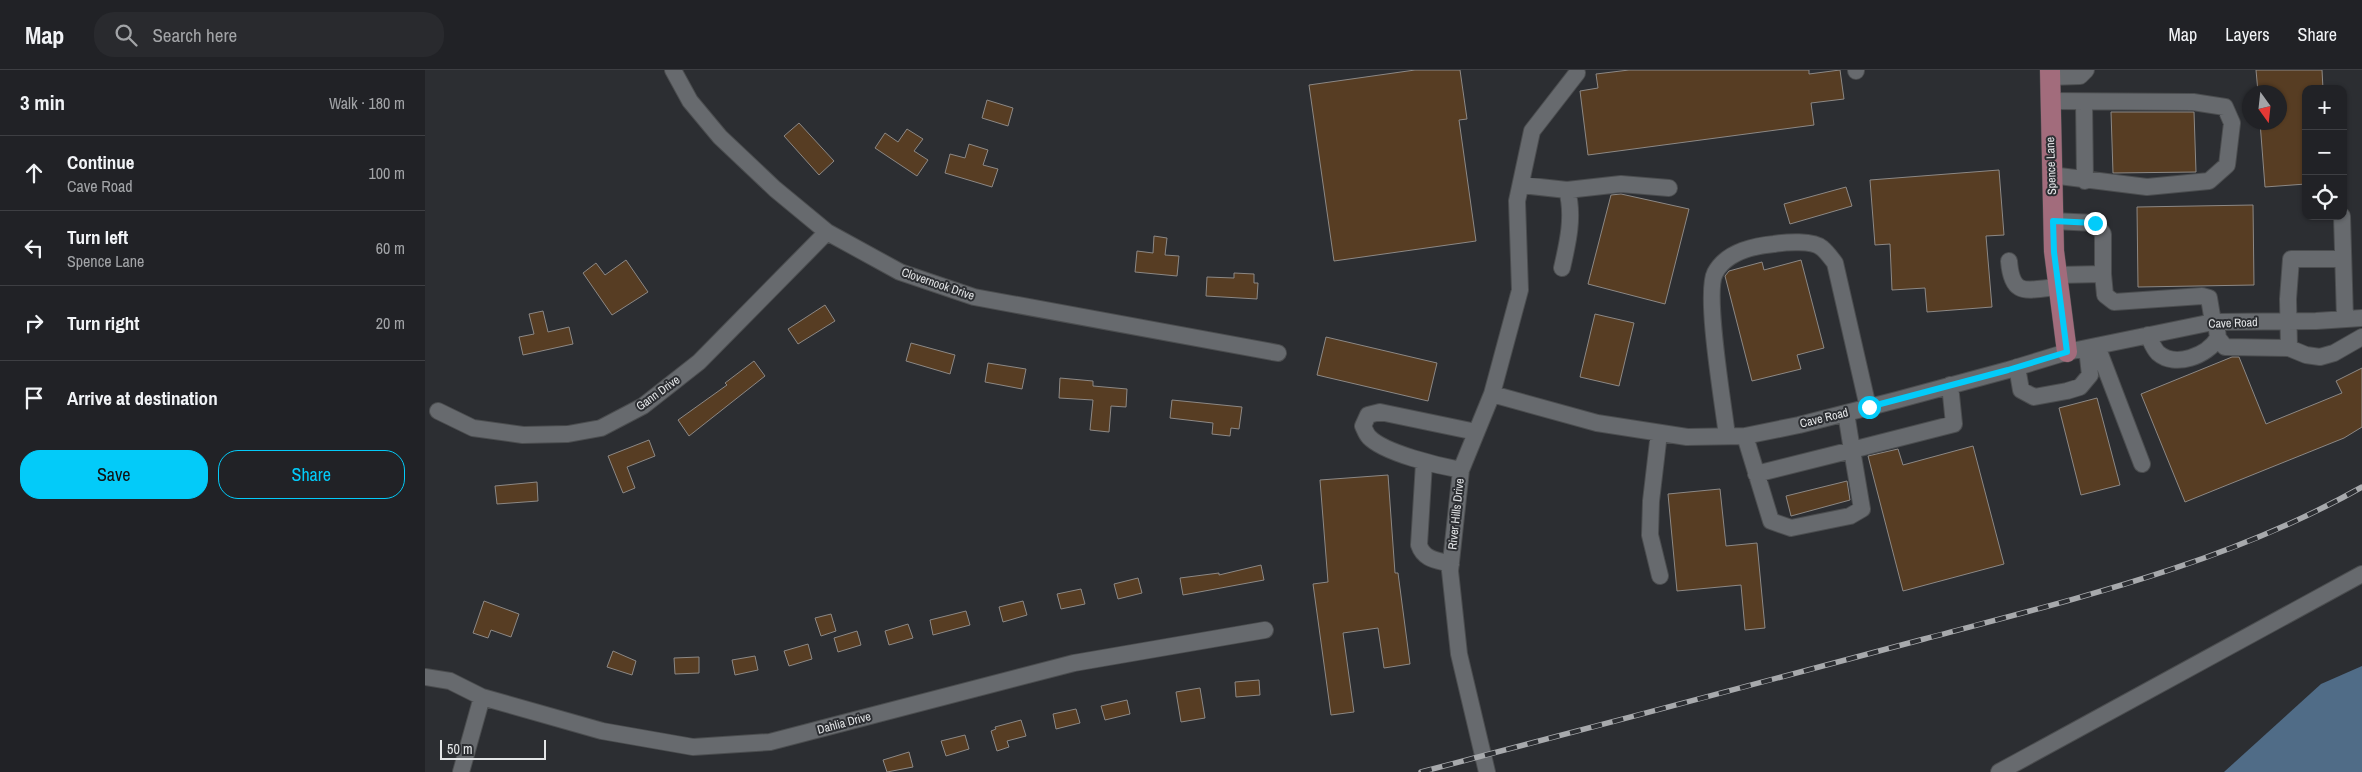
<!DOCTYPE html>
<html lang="en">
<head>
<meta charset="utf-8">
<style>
  :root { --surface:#212226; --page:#292a2e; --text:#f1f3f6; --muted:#a2a4a7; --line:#3e3f43; --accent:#03cbf9 }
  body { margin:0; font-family:"Archivo Narrow",sans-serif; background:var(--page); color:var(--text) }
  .controls { position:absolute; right:15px; top:15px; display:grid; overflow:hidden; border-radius:10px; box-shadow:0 1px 4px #0004 }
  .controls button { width:45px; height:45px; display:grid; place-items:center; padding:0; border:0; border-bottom:1px solid var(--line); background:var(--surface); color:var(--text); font:25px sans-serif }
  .compass { position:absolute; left:1817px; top:15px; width:45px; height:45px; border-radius:50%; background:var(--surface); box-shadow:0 1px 4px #0004; rotate:165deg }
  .scale { position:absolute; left:15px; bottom:12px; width:106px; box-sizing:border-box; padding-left:5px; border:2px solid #e3e5e7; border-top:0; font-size:14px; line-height:18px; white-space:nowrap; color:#e3e5e7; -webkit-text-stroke:4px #2c2e32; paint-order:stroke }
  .stop { position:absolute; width:15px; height:15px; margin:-11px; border:4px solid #03cbf9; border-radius:50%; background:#fff }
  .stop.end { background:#03cbf9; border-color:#fff; box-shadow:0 1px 5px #0008 }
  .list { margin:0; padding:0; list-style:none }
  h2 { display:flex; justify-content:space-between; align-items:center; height:65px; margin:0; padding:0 20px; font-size:21px }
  h2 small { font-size:16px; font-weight:400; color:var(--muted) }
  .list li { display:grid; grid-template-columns:32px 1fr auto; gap:15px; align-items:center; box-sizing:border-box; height:75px; padding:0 20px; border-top:1px solid var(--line) }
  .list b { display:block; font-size:19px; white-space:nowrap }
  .list p { margin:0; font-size:16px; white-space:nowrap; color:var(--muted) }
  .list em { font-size:16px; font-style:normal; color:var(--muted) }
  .actions { display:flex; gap:10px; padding:15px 20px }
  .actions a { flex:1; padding:11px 0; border:1px solid var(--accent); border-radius:20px; text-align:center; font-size:18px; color:var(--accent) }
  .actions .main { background:var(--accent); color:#111 }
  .icon { flex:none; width:28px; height:28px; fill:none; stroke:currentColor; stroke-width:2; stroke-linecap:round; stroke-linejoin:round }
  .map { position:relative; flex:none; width:1937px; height:702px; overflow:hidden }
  header { display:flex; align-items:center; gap:30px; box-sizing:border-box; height:70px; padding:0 25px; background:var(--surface); border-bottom:1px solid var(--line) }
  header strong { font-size:24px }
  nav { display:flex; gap:28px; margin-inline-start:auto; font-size:18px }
  .search { width:350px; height:45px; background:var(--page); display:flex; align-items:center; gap:12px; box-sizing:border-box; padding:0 18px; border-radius:20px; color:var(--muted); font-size:19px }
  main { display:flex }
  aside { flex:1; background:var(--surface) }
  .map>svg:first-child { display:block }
</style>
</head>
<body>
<header>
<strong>Map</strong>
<div class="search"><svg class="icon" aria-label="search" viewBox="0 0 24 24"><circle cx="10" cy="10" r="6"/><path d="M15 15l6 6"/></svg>Search here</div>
<nav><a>Map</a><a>Layers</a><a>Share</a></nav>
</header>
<main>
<aside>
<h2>3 min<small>Walk · 180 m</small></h2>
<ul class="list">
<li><svg class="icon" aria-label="ahead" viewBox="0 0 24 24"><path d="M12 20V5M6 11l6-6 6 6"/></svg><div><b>Continue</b><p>Cave Road</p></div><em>100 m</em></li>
<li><svg class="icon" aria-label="left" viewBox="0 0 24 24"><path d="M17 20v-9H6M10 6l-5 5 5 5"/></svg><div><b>Turn left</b><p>Spence Lane</p></div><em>60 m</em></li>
<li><svg class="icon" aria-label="right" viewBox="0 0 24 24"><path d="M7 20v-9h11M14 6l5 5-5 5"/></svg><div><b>Turn right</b></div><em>20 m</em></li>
<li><svg class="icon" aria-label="arrive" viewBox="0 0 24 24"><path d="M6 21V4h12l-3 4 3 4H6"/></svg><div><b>Arrive at destination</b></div></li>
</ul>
<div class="actions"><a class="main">Save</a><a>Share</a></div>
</aside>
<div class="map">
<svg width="1937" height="702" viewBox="0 0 1937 702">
  <rect width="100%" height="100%" fill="#2c2e32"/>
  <path fill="#506c87" d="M1937,596V702H1799L1896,614Z"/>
  <path fill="#573d23" stroke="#8c8885" d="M990,0H1035L1042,49L1034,50L1051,171L909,191L884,15Z
    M1204,0H1384V4L1415,0L1419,29L1386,33L1389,55L1163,85L1155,21L1173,18L1171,4Z
    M1831,0H1897L1898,19H1881V114L1840,117L1835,52H1854V22H1833Z
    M562,30L588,38L583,56L557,48Z
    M1686,42H1769L1771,102L1688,103Z
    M374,53L409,91L394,105L359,66Z
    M482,59L498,69L489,81L503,90L492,106L450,78L460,63L473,72Z
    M544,74L563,80L558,95L573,99L567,117L520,103L525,84L540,88Z
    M1574,100L1579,165L1561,166L1567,237L1502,242L1500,218L1467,220L1465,174L1450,175L1445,110Z
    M1421,117L1427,136L1365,154L1359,134Z
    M1196,124L1264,139L1240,234L1163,214L1186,125Z
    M1828,135L1829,215L1713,217L1712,137Z
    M729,166L742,168L740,185L754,186L752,206L710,202L712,181L728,183Z
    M201,190L223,222L187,245L158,203L171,193L180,205Z
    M1376,190L1399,278L1372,285L1376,299L1327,311L1300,206L1304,201L1337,192L1339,200Z
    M809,203L829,204V213H833L832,229L781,226L782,207L809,208Z
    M400,235L410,251L373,274L363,259Z
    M118,241L123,262L144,257L148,274L98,285L94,267L109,264L104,244Z
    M1170,244L1209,253L1194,316L1155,307Z
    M901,267L1012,293L1003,331L892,305Z
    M486,273L530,285L525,304L481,291Z
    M1807,287H1814L1841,354L1917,323L1911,311L1937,298V357L1919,368L1760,432L1716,324Z
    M329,291L340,306L264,366L253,350L302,315L300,313Z
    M563,293L601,299L597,319L560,312Z
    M635,308L668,311V316L702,319L701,337L686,336L684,362L665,360L668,330L634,328Z
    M1672,328L1695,415L1656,425L1634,338Z
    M747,330L817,337L814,359L806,358L805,366L787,364L788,353L745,348Z
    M224,370L230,386L202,397L210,418L198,423L183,386Z
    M1548,376L1579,494L1478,521L1443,386L1473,379L1478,395Z
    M963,405L970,503H973L985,594L959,598L953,558L918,563L929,642L906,645L888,514L903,512L895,410Z
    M1422,411L1425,430L1366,446L1361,426Z
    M112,412L113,431L72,434L70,416Z
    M1295,419L1301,476L1332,473L1340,558L1320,560L1316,515L1252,521L1243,424Z
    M836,495L839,510L758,525L755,508L794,503V505Z
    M713,508L717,523L693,529L689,514Z
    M656,519L660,534L636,539L632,524Z
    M59,531L94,544L86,567L66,560L63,568L48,563Z
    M598,531L602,545L578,552L574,537Z
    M541,541L545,555L508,565L505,550Z
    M406,544L411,561L396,566L390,548Z
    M483,554L488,568L464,575L460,561Z
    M432,561L436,575L413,582L409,568Z
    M383,574L387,589L364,596L359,581Z
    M188,581L211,591L207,605L182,597Z
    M330,586L333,600L310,605L307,590Z
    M274,587V603L250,604L249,588Z
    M834,610L835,625L811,627L810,612Z
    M775,618L780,648L756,652L751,622Z
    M702,630L705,644L680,650L676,636Z
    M651,639L655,653L631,659L628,644Z
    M596,650L601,666L582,671L584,677L572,681L566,661L571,659L570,657Z
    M540,665L544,679L521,686L516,671Z
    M484,682L488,697L462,702L458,690Z"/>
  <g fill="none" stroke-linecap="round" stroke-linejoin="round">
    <g stroke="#4b4d4f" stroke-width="18">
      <path id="minor" d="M248,0L265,31L295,67L350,119L402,162L475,202L549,227L853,283
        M1431,0V1
        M1625,7L1655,6L1661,0
        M1625,31L1768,32L1800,37L1807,53L1802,95L1784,111L1722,117L1626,105
        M1659,32L1660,111
        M1096,115L1142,120C1149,146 1143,172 1137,198
        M1142,120L1196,114L1244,118
        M1917,146L1920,249
        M1628,151L1670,153L1678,164V204L1632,205
        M1584,191C1587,229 1603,219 1633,217
        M1678,204L1680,225L1689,232L1777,226L1784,228L1788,252
        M1791,252L1793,268L1800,277L1864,278L1881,285L1895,287L1909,283L1937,267
        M1723,265C1726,271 1728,278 1733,283C1750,298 1782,286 1793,268
        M1672,276L1717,394
        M1864,278L1863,229L1866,189H1918
        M1592,297L1596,320L1609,327L1642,321L1655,317L1665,305L1662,278
        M1067,324L1172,353L1262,367L1320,366L1374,355L1472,330L1583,300L1642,282L1788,252L1891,251L1937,248
        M13,341L48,358L98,365L143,364L176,358L218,336L274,292L402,162
        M1234,363L1226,431L1225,465L1235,506
        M1302,366C1299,338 1279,224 1290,203C1301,182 1328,176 1349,174C1361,172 1388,170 1397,178C1402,182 1406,188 1410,193L1443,337
        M1320,366L1346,451L1366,458L1425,446L1437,439L1427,380L1529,354L1525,315
        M999,393L994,475C999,490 1012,490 1026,494
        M1036,400C1014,396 959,383 944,367C941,364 940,360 938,356L943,345L955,342L1051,362
        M1331,404L1427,380L1421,343
        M0,607L25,611L57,627L177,661L268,677L345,672L649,593L840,560
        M36,702L57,627
        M1062,702L1034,584L1025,501L1036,400L1067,324L1095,220L1092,131L1107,61L1152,3
        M1574,702L1937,504"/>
    </g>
    <g stroke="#4b4d4f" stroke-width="21">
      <path id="major" d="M1625,0L1629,181L1642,282"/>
    </g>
    <use href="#minor" stroke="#676a6e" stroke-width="16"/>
    <use href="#major" stroke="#a26c7c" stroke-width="20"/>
    <g stroke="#a7a9ac" stroke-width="5.5">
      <path id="rail" d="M996,702C1164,658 1331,614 1499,569C1649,529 1801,494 1937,417"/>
    </g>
    <use href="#rail" stroke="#2c2e32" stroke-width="4" stroke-dasharray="11" stroke-linecap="butt"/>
  </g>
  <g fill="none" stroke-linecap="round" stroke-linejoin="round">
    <path stroke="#03cbf9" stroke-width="6" d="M1444,337L1583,300L1642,282L1629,182L1628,151L1670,153"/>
  </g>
  <g text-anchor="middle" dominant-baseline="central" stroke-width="4" stroke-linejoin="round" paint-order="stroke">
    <g font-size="12" fill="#e3e5e7" stroke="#2c2e32">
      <text transform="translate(1626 96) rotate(-92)">Spence Lane</text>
      <text transform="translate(513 214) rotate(19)">Clovernook Drive</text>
      <text transform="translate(1808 253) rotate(-2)">Cave Road</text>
      <text transform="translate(233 323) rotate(-36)">Gann Drive</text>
      <text transform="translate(1399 348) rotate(-14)">Cave Road</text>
      <text transform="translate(1031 444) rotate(-84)">River Hills Drive</text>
      <text transform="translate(419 653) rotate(-15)">Dahlia Drive</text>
    </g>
  </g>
</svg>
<div class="controls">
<button>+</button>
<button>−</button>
<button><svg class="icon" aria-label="locate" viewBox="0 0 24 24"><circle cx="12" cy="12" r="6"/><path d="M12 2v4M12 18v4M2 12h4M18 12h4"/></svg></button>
</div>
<svg class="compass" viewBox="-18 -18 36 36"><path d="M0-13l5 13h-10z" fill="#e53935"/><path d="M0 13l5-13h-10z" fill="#a2a4a7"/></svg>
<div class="scale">50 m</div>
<div class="stop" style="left:1444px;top:337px"></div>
<div class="stop end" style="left:1670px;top:153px"></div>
</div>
</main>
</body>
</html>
